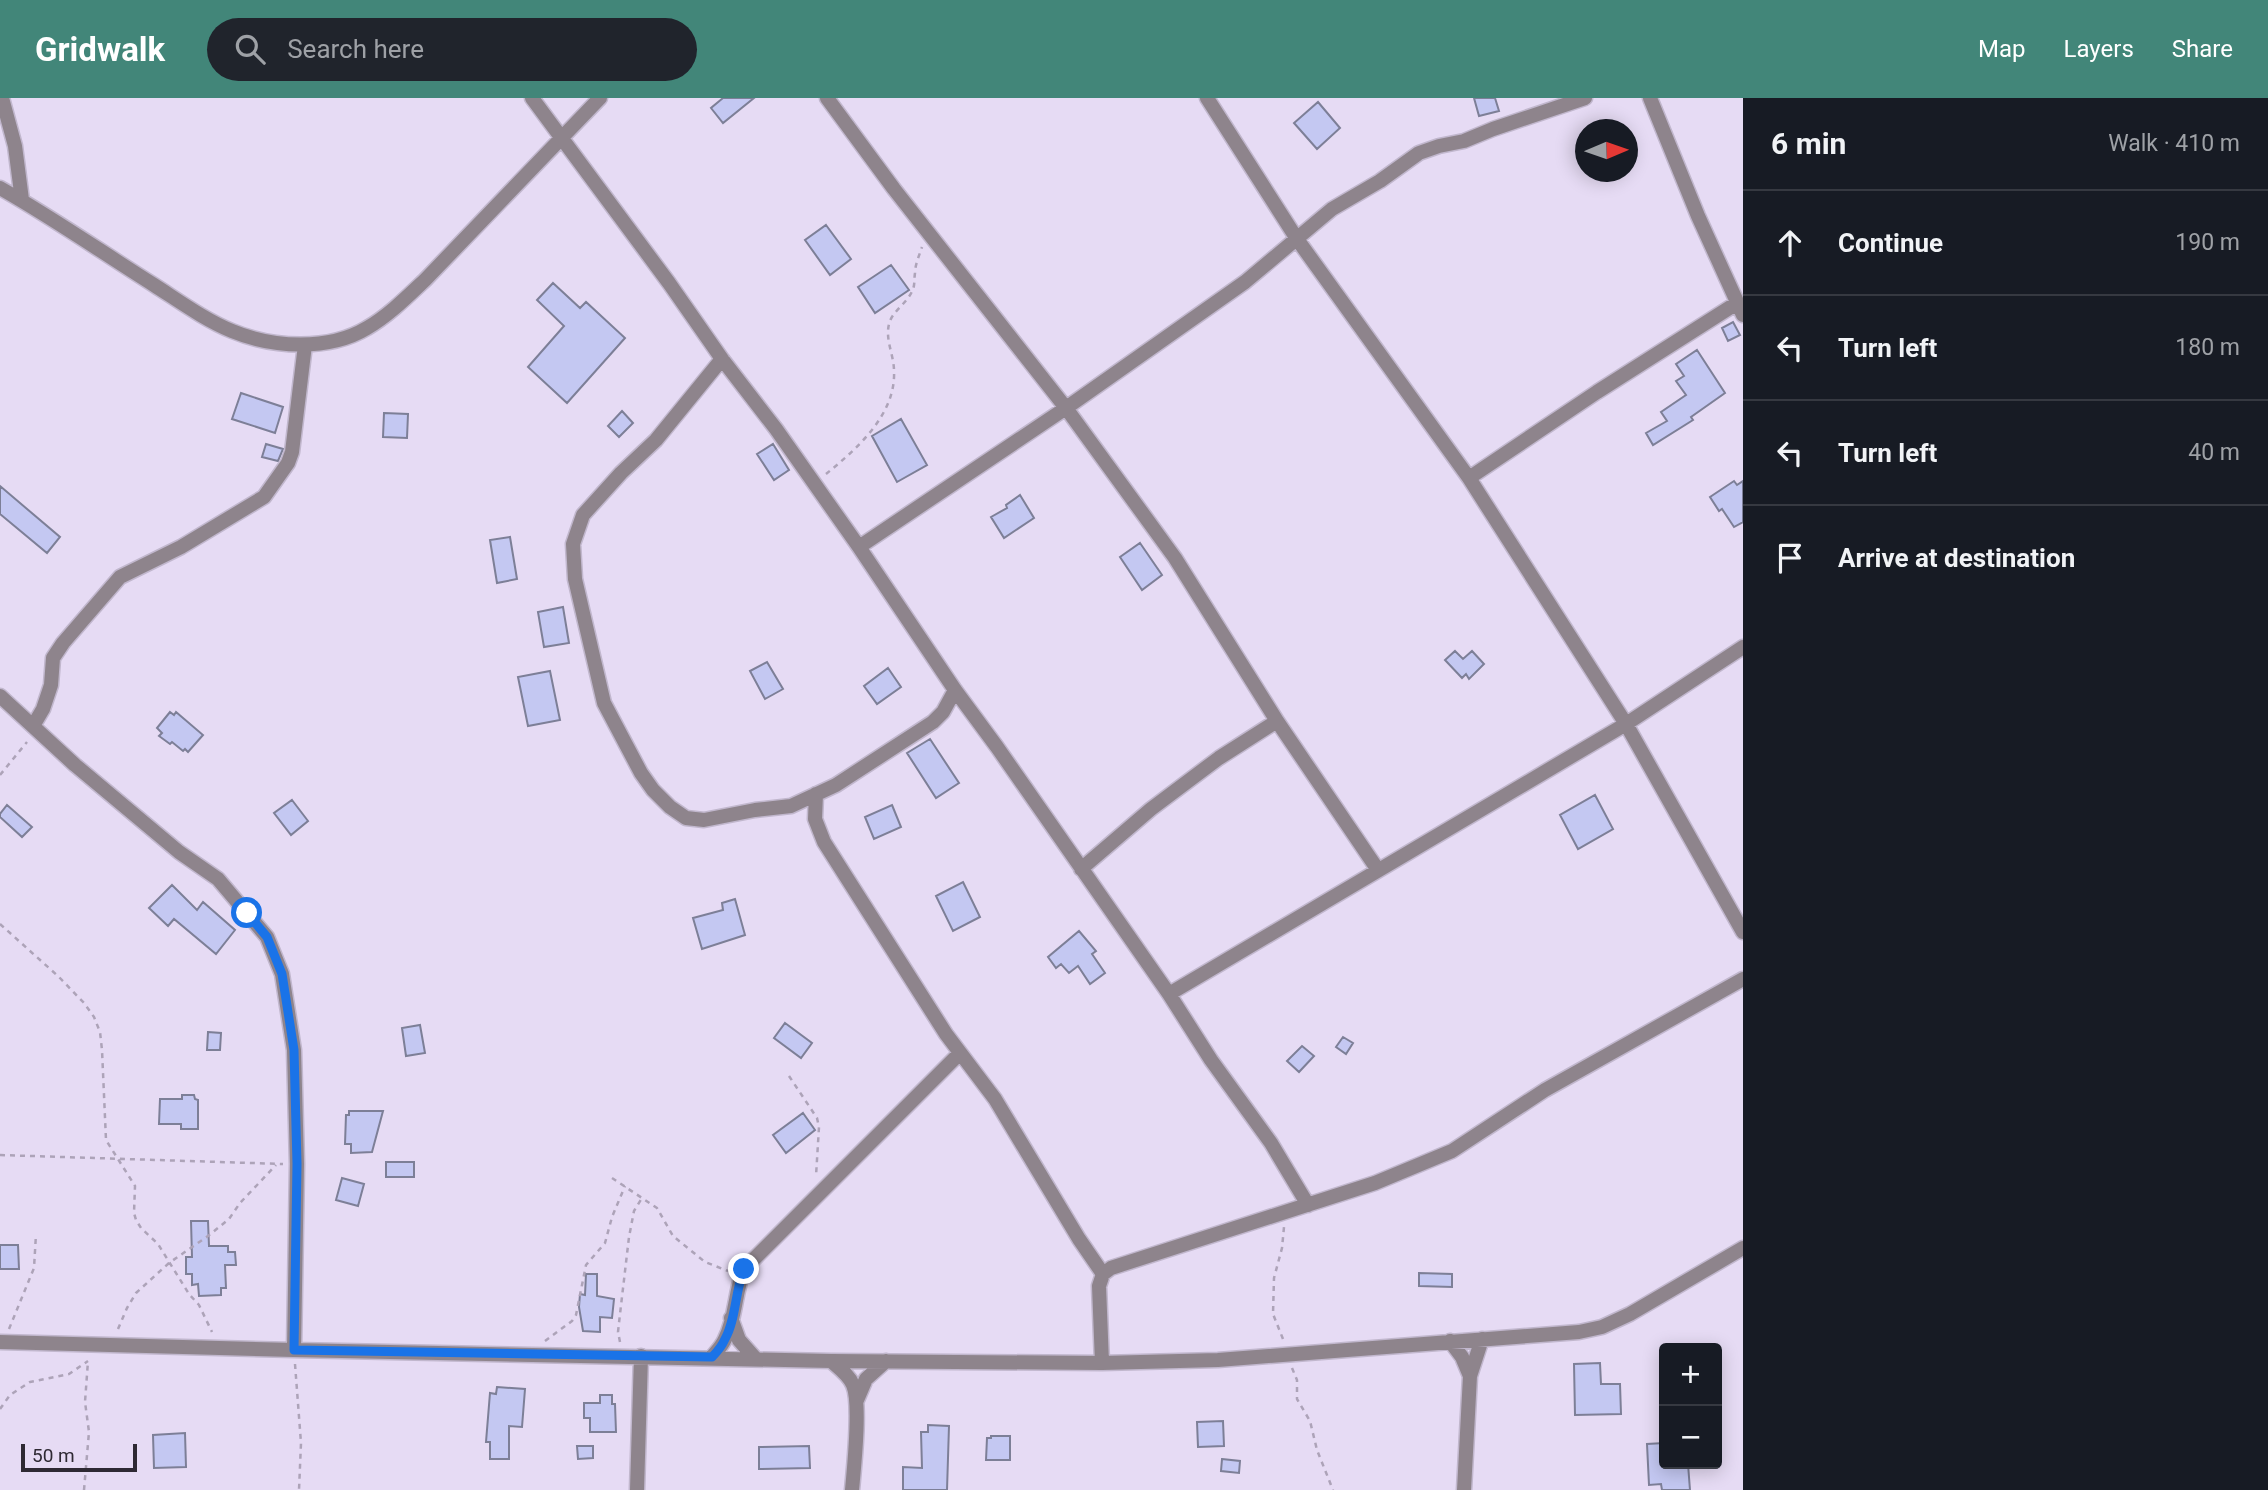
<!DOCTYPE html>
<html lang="en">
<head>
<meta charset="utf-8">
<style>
  :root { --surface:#171b24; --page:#20242c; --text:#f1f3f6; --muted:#9ea1a6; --line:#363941; --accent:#428679 }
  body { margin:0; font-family:Roboto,sans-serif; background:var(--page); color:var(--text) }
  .controls { position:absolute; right:21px; bottom:21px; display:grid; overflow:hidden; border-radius:7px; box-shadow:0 4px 18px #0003 }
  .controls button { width:63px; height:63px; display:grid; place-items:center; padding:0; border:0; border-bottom:2px solid var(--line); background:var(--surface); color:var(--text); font:35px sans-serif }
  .compass { position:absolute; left:1575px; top:21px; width:63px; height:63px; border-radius:50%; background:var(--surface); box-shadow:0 4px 18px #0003; rotate:88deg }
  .scale { position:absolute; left:21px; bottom:18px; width:116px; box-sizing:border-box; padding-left:7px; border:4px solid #2e2933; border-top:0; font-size:19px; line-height:24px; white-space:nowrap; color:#2e2933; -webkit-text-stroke:5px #e6dbf4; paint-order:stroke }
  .stop { position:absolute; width:21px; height:21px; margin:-16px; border:5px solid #1a73e8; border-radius:50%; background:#fff }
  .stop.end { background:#1a73e8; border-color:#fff; box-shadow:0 2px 7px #0008 }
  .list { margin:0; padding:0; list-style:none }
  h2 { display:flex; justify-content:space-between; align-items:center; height:91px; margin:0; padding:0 28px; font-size:30px }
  h2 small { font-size:23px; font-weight:400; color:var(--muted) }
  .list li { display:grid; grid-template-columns:46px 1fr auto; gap:21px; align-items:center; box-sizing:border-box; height:105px; padding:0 28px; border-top:2px solid var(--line) }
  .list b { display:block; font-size:26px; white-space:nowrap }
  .list em { font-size:23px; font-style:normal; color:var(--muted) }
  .icon { flex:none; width:38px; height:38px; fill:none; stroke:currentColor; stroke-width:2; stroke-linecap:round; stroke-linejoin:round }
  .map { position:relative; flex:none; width:1743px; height:1392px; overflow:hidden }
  header { display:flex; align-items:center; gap:42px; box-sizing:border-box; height:98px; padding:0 35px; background:var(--accent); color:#fff }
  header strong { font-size:33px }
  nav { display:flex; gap:38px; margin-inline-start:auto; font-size:24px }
  .search { width:490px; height:63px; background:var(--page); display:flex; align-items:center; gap:18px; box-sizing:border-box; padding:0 24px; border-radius:38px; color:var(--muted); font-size:26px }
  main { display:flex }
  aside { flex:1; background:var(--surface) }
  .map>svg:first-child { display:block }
</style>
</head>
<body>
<header>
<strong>Gridwalk</strong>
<div class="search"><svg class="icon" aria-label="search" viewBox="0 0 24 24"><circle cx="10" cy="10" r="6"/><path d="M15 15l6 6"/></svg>Search here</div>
<nav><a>Map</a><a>Layers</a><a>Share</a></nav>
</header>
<main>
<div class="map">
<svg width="1743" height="1392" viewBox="0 0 1743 1392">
  <rect width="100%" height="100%" fill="#e6dbf4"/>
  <path fill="#c4c8f2" stroke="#7d7f97" stroke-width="2" d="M723,0H754L723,25L711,10Z
    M1474,0H1495L1499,13L1479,18Z
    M1318,4L1340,30L1317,51L1294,25Z
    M826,127L851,161L830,177L805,142Z
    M891,167L909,192L875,215L858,189Z
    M553,185L580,210L586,204L625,240L567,305L528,269L564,228L537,202Z
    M1733,224L1740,237L1728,243L1722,230Z
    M1697,252L1725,295L1691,319L1693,322L1653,347L1646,335L1667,323L1661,314L1686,297L1676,283L1684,278L1676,266Z
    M241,295L283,309L275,335L232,321Z
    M622,313L633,325L619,339L608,328Z
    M384,315L408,316L407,340L383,339Z
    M901,321L927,367L897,384L872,338Z
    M266,346L283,351L278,363L262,359Z
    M773,346L789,372L774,382L757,356Z
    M1734,383L1737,387L1743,383V424L1734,429L1722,411L1719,413L1710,399Z
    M0,388L60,439L47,455L0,416Z
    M1020,397L1034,420L1004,440L991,419L1007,410L1006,407Z
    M510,439L517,481L497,485L490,442Z
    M1140,445L1162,477L1142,492L1120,459Z
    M563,509L569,545L544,549L538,514Z
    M1455,553L1463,561L1472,553L1484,566L1469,581L1466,576L1462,580L1445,562Z
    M767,564L783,591L765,601L750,573Z
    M888,570L901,589L877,606L864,588Z
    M550,573L560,622L528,628L518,579Z
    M170,614L174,617L176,614L203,637L188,654L185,651L183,653L172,644L170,646L159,638L162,635L157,630Z
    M930,641L959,685L936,700L907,655Z
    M1595,697L1613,731L1578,751L1560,717Z
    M292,702L308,723L291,737L274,715Z
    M7,707L32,729L22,739L0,719V716Z
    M892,707L901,729L874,741L865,719Z
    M963,784L980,819L953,833L936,798Z
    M172,787L197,812L203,804L235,832L216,856L174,821L168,828L149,810Z
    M735,801L745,837L702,851L693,820L723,812L722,805Z
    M1079,833L1096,853L1092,856L1105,875L1090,886L1078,868L1069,875L1061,866L1056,870L1048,859Z
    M785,925L812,945L801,960L774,940Z
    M420,927L425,955L406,958L402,930Z
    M208,934L221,935L220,952H207Z
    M1343,939L1353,945L1346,956L1336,949Z
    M1302,948L1314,958L1299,974L1287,963Z
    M182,997H194L195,1001L198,1002V1031H181V1026H159L160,1001H182Z
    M349,1013H383L372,1054L351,1055V1046H345L346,1017H349Z
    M803,1015L815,1032L786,1055L773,1037Z
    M386,1064H414V1079H386Z
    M342,1080L364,1086L358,1108L336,1102Z
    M191,1123H208L209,1148H228V1154H235L236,1167H225L226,1190H221V1197L199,1198L198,1186L192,1187V1176H186V1159H192Z
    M0,1147H18L19,1171H0Z
    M1419,1175L1452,1176V1189L1419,1188Z
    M586,1176H597V1198L614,1201L612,1220L600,1219V1234L583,1233L579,1209L580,1196L585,1197Z
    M1600,1265L1601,1286H1620L1621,1316L1575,1317L1574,1266Z
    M497,1289L525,1291L522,1329L509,1328V1361H490V1344H486L490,1295L496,1296Z
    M600,1297H612V1306H615L616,1334H590V1320H584V1305H600Z
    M1223,1323L1224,1348L1198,1349L1197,1324Z
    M928,1327L949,1328L947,1392H903V1369L922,1370L921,1334H928Z
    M185,1335L186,1369L154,1370L153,1337Z
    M991,1338H1010V1362H986L987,1340H991Z
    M1664,1345V1366H1688L1690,1392H1662L1661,1386L1649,1387L1647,1346Z
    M577,1348H593V1360L578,1361Z
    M809,1348L810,1370L759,1371V1349Z
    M1222,1361L1240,1363L1239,1375L1221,1373Z"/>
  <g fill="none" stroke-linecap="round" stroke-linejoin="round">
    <g stroke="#c1b7cd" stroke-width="17">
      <path id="minor" d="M2,0L15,48L22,102
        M532,0L669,185L722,261L776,331L859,449L955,592L997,649L1169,896L1211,962L1271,1045L1308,1107
        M827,0L894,91L1066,310L1175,460L1277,623L1378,772
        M1207,0L1297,141L1469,380L1626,626L1743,834
        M1650,0L1698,118L1743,217
        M0,90C53,120 103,155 154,187C179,203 205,222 232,233C273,250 329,253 367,230C388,218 407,199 425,182L600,0
        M722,261L656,342L621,375L583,417L573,446L575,481L604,605L641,675L653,692L670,709L686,720L704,722L755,712L791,708L836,687L933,624L943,614L955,592
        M1469,380L1597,294L1737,205
        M859,449L1066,310L1245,184L1332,111L1380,83L1419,55L1439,48L1464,43L1493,31L1585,0
        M0,598L75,667L179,754L218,781L267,839L282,876L294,952L297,1066L294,1252
        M33,628L43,611L51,587L53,560L63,545L120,479L181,449L264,399L288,365L292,354L305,247
        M816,696L815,721L824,744L946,936L995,1001L1079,1141L1103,1176
        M1081,771L1151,711L1219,660L1277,623
        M1169,896L1626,626L1743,549
        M731,1220L739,1242L755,1260
        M1450,1243L1462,1259L1470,1278
        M0,1244L294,1252L831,1263L1102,1265L1218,1262L1579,1234L1602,1229L1630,1216L1743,1150
        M712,1259C716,1254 722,1248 725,1241C736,1220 735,1193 744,1171L960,955
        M831,1263C839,1270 849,1277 853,1287C861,1305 854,1370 852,1392
        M1102,1265L1099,1188L1103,1176L1111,1170L1375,1085L1452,1053L1545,992L1743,881
        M857,1302L866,1281L886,1263
        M637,1392L641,1258
        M1464,1392L1470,1278L1482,1241"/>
    </g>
    <path stroke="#ada3b8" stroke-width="2.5" stroke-dasharray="5 5" stroke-linecap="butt" d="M826,376C858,350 896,316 894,273C894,257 885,242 889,226C892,213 908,205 913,191C915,186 914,181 915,175C915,167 919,158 922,149
      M0,677L27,644
      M0,826L59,879L84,905L94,919L100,934L102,952L106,1042L135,1088L134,1115L136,1122L141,1130L158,1146L189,1196L199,1207L212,1234
      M789,978L817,1020L819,1029L816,1078
      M0,1057L283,1066
      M612,1080L657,1110L673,1138L705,1164L728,1173
      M9,1231L34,1170L36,1136
      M118,1231L127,1210L136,1195L169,1165L208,1138L229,1121L240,1105L276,1067
      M1283,1241L1273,1216L1274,1180L1282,1150L1284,1129
      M545,1243L572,1223L576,1217L586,1167L605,1145L612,1119L625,1088
      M620,1244L618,1234L620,1216L629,1139L634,1113L642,1100
      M295,1266L301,1345L299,1392
      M1292,1270L1297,1282V1301L1310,1323L1317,1352L1333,1392
      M0,1311L10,1297L30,1284L69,1276L88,1263
      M84,1392L89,1334L85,1304L88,1263"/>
    <use href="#minor" stroke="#8e848c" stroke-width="14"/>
  </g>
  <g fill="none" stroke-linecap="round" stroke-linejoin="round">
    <path stroke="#1a73e8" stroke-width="9" d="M247,815L267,839L282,876L294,952L297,1066L294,1252L712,1259C717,1254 722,1248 725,1241C736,1222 735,1193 744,1171"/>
  </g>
</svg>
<div class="controls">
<button>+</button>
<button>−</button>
</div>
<svg class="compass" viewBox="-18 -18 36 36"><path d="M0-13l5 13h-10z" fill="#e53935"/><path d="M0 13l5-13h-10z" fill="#9ea1a6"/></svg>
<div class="scale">50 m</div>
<div class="stop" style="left:247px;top:815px"></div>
<div class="stop end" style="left:744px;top:1171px"></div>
</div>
<aside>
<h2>6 min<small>Walk · 410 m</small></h2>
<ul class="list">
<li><svg class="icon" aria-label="ahead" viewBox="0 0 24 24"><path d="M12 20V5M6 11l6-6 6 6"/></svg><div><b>Continue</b></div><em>190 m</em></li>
<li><svg class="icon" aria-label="left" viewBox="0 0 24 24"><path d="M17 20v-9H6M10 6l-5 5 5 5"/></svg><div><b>Turn left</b></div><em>180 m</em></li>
<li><svg class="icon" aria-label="left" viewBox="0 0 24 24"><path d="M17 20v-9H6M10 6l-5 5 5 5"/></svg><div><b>Turn left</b></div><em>40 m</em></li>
<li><svg class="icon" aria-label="arrive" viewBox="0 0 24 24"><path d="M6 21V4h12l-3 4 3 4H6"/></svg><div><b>Arrive at destination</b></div></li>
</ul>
</aside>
</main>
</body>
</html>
